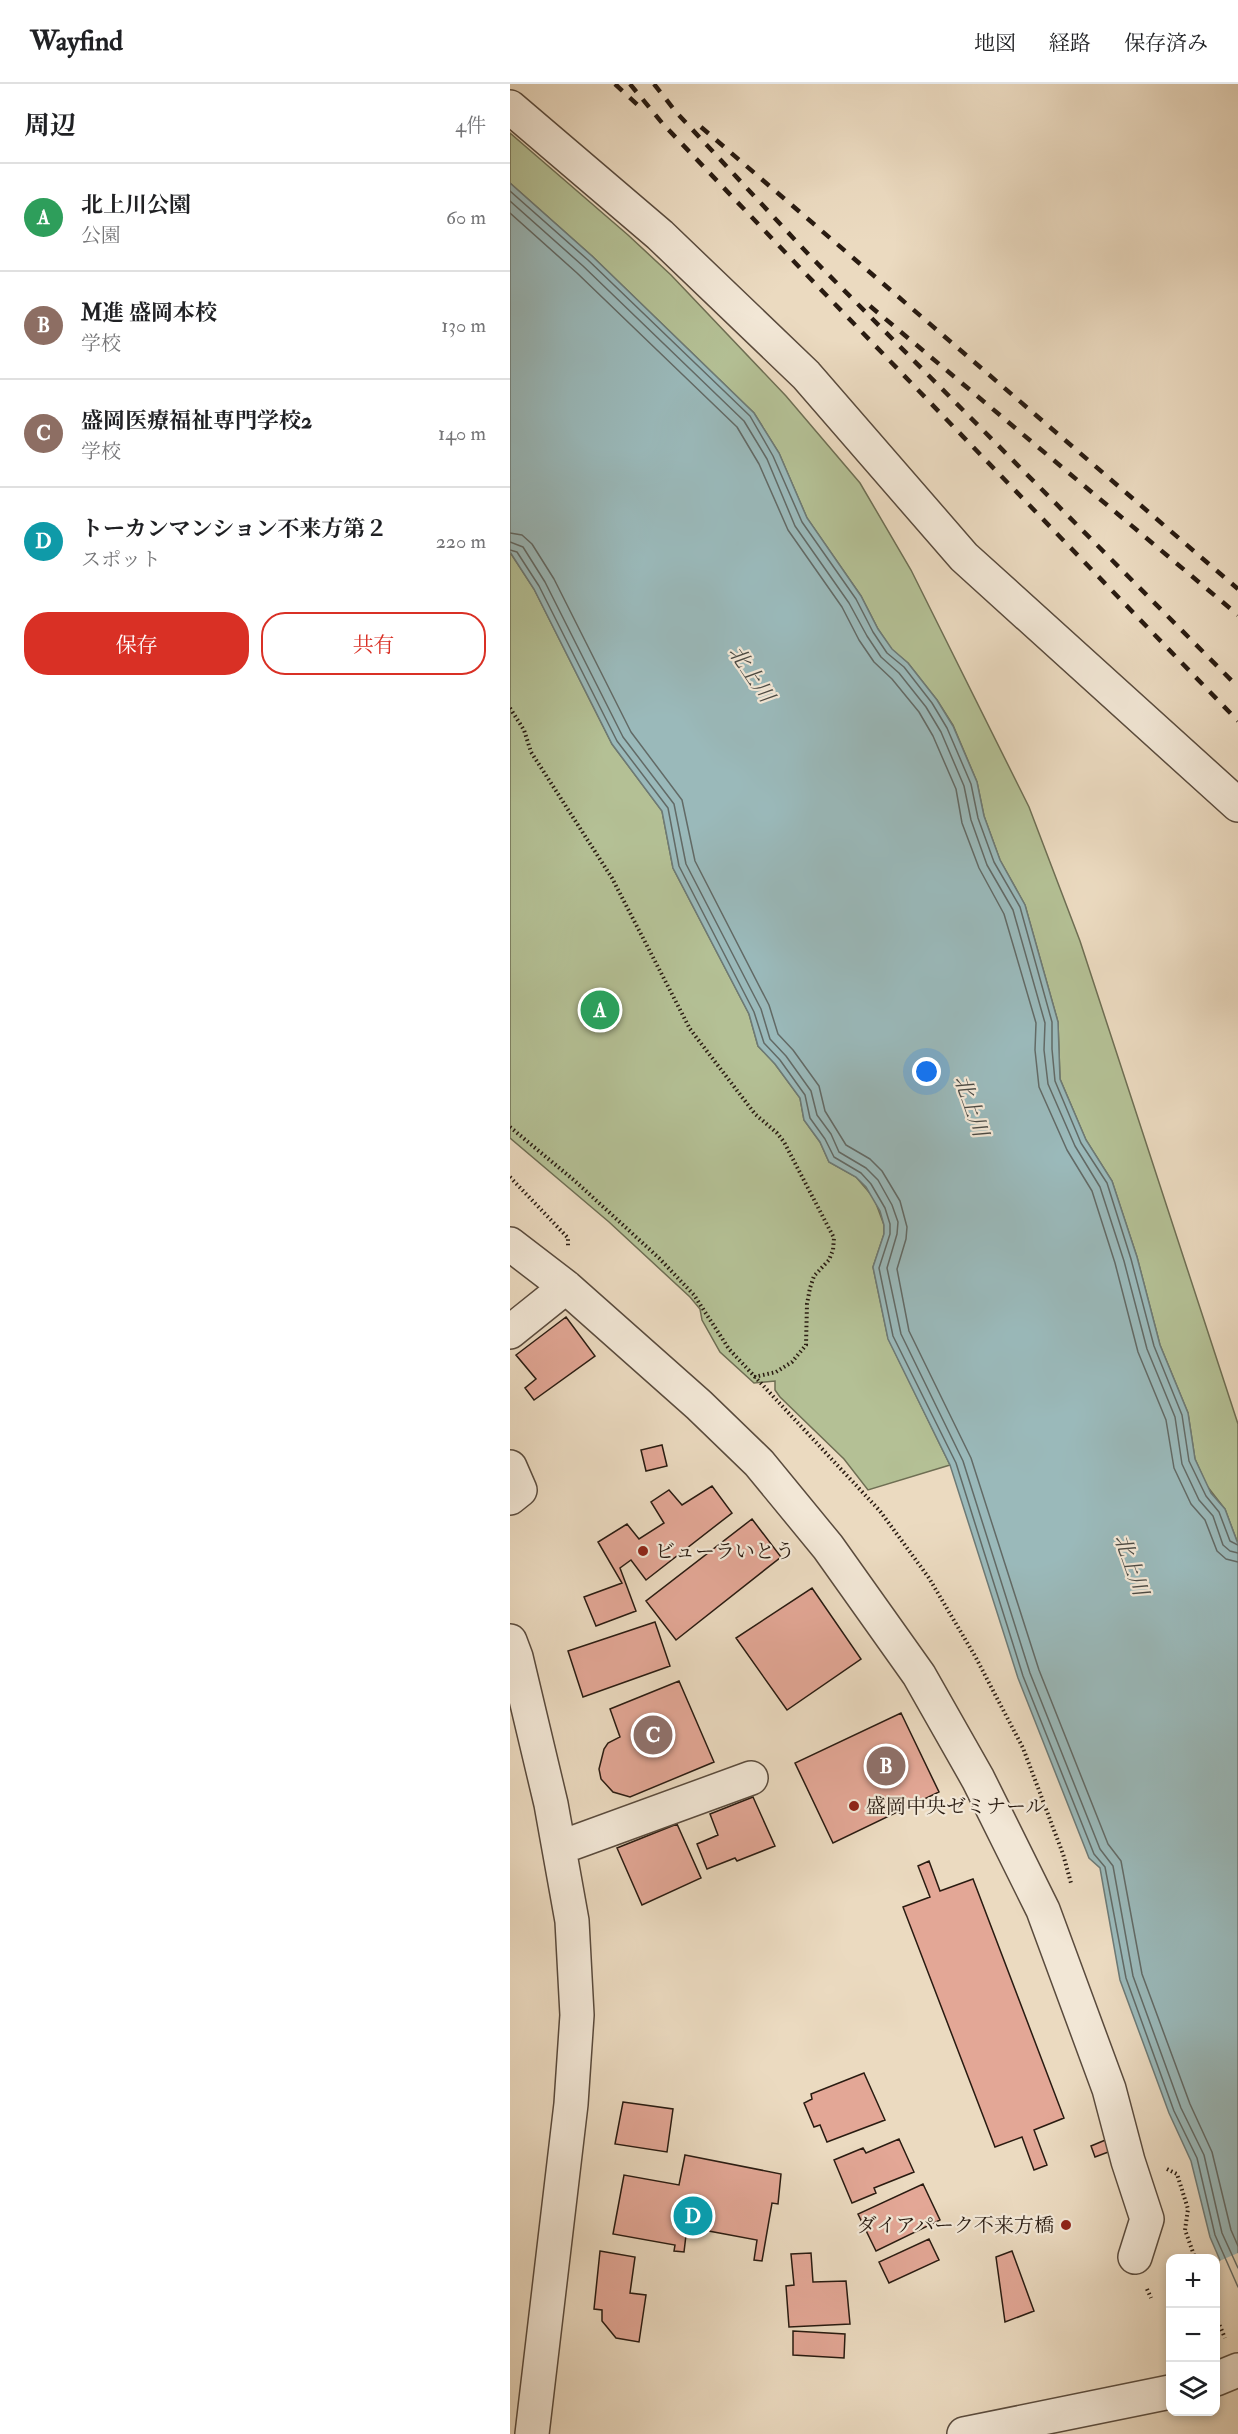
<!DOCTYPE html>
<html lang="ja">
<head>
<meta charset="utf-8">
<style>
  :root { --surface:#fff; --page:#f2f2f2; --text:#202124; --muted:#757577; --line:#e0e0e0; --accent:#d93025 }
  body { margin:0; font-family:"IM FELL Double Pica","Noto Serif JP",serif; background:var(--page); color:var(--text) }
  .controls { position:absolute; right:18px; bottom:18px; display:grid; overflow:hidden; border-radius:12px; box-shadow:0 3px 9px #0003 }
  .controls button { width:54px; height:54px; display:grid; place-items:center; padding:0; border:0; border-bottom:2px solid var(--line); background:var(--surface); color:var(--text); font:30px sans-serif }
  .you { position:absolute; left:417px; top:988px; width:21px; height:21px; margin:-15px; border:4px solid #fff; border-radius:50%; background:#1a73e8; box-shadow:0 0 0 9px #1a73e833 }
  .badge { display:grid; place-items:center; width:39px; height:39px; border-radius:50%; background:var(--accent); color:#fff; font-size:20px; font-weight:700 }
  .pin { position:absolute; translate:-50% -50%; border:3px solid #fff; box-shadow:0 2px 6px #0006 }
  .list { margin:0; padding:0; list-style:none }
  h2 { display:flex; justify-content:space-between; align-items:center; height:78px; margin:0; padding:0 24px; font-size:26px }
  h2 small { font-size:20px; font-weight:400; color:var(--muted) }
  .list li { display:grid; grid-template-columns:39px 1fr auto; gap:18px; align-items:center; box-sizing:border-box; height:108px; padding:0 24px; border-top:2px solid var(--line) }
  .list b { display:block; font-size:22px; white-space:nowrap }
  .list p { margin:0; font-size:20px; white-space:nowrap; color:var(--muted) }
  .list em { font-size:20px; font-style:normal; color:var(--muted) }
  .actions { display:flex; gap:12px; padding:18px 24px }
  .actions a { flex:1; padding:14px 0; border:2px solid var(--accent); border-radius:24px; text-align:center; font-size:21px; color:var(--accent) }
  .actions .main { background:var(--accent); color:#fff }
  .icon { flex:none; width:33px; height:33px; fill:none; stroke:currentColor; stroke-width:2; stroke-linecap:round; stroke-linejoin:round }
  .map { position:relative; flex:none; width:728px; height:2350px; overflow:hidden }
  header { display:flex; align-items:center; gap:36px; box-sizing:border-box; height:84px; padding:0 30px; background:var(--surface); border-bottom:2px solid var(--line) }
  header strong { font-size:28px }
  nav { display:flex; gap:33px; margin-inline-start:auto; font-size:21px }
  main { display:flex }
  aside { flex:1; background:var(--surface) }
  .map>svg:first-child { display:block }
</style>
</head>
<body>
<header>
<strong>Wayfind</strong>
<nav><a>地図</a><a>経路</a><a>保存済み</a></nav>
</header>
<main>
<aside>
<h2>周辺<small>4件</small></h2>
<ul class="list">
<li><span class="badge" style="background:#2e9e5b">A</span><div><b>北上川公園</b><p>公園</p></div><em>60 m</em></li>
<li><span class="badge" style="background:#8d6e63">B</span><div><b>M進 盛岡本校</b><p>学校</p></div><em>130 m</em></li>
<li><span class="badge" style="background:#8d6e63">C</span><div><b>盛岡医療福祉専門学校2</b><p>学校</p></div><em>140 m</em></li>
<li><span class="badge" style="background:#0f9aa8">D</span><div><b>トーカンマンション不来方第２</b><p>スポット</p></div><em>220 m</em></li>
</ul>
<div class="actions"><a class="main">保存</a><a>共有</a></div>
</aside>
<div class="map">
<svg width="728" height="2350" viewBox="0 0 728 2350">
  <rect width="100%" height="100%" fill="#ebdac0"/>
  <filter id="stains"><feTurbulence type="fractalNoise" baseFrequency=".00333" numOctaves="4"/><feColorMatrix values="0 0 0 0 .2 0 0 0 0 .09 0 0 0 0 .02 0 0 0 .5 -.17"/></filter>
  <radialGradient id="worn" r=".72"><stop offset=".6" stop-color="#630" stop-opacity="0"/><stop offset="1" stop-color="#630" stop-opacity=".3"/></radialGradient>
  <path fill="#b4c095" stroke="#6e6e53" stroke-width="1.5" d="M0,49L118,151L161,191L276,312L350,399L401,486L519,723L570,857L728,1340V1460L715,1425L697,1402L685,1375L678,1329L650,1261L627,1173L602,1097L576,1056L550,995L548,938L515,821L490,776L474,732L467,698L443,641L427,616L398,579L382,566L368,545L351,512L297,434L269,369L244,329L82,172L0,99Z
    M0,468L24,505L102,660L152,727L163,784L239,930L248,962L265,980L290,1014L294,1036L310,1058L319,1078L346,1093L364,1114L374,1141V1150L363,1183L378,1254L440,1381L358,1406L334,1375L270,1313L265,1306V1297L244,1299L210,1268L192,1236L190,1225L180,1213L99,1138L0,1054Z"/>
  <path fill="#9ab9ba" stroke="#6d7a76" stroke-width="1.5" d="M0,99L82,172L244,329L269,369L297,434L351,512L368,545L382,565L398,579L427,616L443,642L467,698L474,732L490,776L515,821L548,938L550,995L576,1056L602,1097L627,1173L650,1261L678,1329L685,1375L701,1409L715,1425L728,1460V2218L700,2153L681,2077L659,2029L610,1896L590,1784L579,1774L508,1594L440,1381L378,1255L363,1183L374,1150V1141L370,1127L356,1103L346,1093L319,1078L310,1058L294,1036L290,1014L265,980L248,962L239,930L163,784L152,727L102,660L24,505L0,468Z"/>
  <path fill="#ebdac0" d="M728,2169V2221L707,2178Z"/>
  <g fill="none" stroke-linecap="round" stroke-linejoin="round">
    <path stroke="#626a66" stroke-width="1.5" d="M0,107L78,176L240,332L263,372L292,438L346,515L363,548L377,569L394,583L422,619L437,644L461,700L468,734L484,778L510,823L542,938V965L545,997L571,1059L597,1099L621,1175L644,1262L672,1331L679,1377L696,1412L709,1428L720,1457L728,1461
      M0,117L73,182L234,337L257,375L285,442L339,519L357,552L371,573L389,589L416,623L431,648L454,702L461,736L477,781L503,826L535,939L534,966L538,1000L565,1062L590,1103L614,1177L637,1265L665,1333L672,1380L689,1416L703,1432L713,1461L720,1467L728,1469
      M0,129L67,189L227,343L249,380L278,446L332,523L349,556L364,578L382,595L409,628L423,652L446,705L452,739L469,784L494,830L526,939L525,966L529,1003L557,1066L582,1107L605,1179L628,1268L656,1336L664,1384L681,1420L695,1436L707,1467L716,1475L728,1478
      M0,449L12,451L22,460L44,495L121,648L172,716L185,777L259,921L268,950L283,966L309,1002L315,1027L336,1061L360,1075L372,1087L390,1117L397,1143L396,1155L387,1185L399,1247L461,1374L529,1586L598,1760L611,1777L632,1890L680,2020L702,2068L721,2146L728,2162
      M0,458L13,463L35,498L113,653L164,720L176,780L251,925L260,955L276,972L301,1007L307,1031L321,1050L329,1068L356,1084L368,1096L382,1121L388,1138L387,1150L377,1184L391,1250L453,1377L520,1589L590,1765L603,1782L623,1892L671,2024L694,2071L712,2149L728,2184
      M0,466L7,468L29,502L107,657L158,724L169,782L244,928L254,959L270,976L295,1011L300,1034L315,1055L324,1073L351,1089L361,1100L375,1124L380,1140V1150L369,1184L383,1252L446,1379L513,1592L584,1770L595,1783L616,1894L664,2027L687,2074L705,2151L728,2203"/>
  </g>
  <path fill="#e3a796" stroke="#291b11" stroke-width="1.5" d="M56,1233L85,1272L24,1316L15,1304L26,1295L6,1271Z
    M152,1361L157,1382L136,1387L131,1366Z
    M202,1402L222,1429L136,1496L121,1476L110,1484L126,1527L86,1542L74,1513L112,1499L88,1458L117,1440L129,1455L154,1439L141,1418L159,1406L172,1421Z
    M242,1435L271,1473L166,1556L136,1517Z
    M302,1504L351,1575L277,1626L226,1554Z
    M145,1538L160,1582L73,1613L58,1567Z
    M169,1597L204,1678L120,1713L103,1708L91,1695L89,1685L94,1665L98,1659L110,1653L100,1625Z
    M391,1629L429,1708L323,1759L285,1679Z
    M243,1713L265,1762L227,1777L225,1774L197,1785L187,1760L208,1751L200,1730Z
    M167,1740L191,1794L132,1821L107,1764Z
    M419,1777L430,1807L463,1795L554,2034L524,2046L537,2081L524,2086L512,2053L485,2063L393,1823L420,1813L408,1782Z
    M354,1989L375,2036L317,2058L310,2041L304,2043L294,2019L302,2015L301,2010Z
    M113,2018L163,2025L157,2068L105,2060Z
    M605,2052L609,2064L585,2073L581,2062Z
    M389,2055L404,2088L364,2104L366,2109L342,2119L324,2076L353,2064L356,2069Z
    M175,2071L271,2090L268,2120L262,2119L252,2177L244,2176L247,2156L177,2143L174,2168L164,2167L165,2161L103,2150L114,2091L169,2101Z
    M413,2100L430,2136L366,2167L348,2130Z
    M419,2155L429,2176L379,2199L369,2178Z
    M90,2167L125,2173L120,2209L136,2211L129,2258L106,2254L92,2237V2226L84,2225Z
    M502,2167L524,2227L495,2238L486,2173Z
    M301,2169L303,2198L336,2197L340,2240L279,2243L276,2202L284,2201L281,2170Z
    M283,2247L335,2250L334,2274L283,2271Z"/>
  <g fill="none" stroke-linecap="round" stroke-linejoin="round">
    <g stroke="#5a4b3d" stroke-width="36">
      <path id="minor" d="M0,23L150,151L296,291L454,473L728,721
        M0,1160L56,1203L189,1321L249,1379L318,1463L409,1591L468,1695L533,1826L599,2005L618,2077L637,2135L625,2173
        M0,1248L56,1203
        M0,1383L10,1406L0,1414
        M0,1557L6,1573L41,1720L62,1837L67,1931L61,2020L22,2350
        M49,1764L241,1694
        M706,2295L728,2286
        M454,2350L660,2308"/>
    </g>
    <path stroke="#291b11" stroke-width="4" stroke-dasharray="1.5 3" stroke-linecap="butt" d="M0,624L14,646L21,668L102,794L180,945L245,1030L267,1049L274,1058L324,1154L323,1166L319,1176L304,1192L300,1204L297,1220L296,1261L282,1278L266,1288L244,1293
      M0,1043L65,1097L149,1174L184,1211L219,1265L370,1427L419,1494L465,1572L513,1664L553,1770L561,1799
      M0,1093L58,1154V1162
      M657,2085L667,2090L678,2125L675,2146L685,2174
      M637,2205L641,2214
      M706,2233L715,2254"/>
    <use href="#minor" stroke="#f2e7d6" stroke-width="33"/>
    <path stroke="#291b11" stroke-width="4.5" stroke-dasharray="10 10" stroke-linecap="butt" d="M105,0L131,24
      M120,0L153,40L292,186L728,637
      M144,0L166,28L300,172L728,603
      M191,43L728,505
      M360,222L728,531"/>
  </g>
  <g fill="#8f2418" stroke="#f2e7d6" stroke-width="2">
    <circle cx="133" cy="1467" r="6"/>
    <circle cx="344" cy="1722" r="6"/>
    <circle cx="556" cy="2141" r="6"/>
  </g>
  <g text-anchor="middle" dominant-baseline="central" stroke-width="4.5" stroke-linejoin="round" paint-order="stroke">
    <g font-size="20" fill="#291b11" stroke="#f2e7d6" text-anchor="start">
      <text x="145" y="1467">ビューラいとう</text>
      <text x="356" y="1722">盛岡中央ゼミナール</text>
      <text x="544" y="2141" text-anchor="end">ダイアパーク不来方橋</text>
    </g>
    <g font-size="21" font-style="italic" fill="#4b4a44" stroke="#f2e7d6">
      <text transform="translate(241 590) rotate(56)">北上川</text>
      <text transform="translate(461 1022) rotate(71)">北上川</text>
      <text transform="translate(621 1481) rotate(71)">北上川</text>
    </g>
  </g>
  <rect width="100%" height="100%" filter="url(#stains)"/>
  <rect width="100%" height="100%" fill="url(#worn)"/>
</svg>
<div class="controls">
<button>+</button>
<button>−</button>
<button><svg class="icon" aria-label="layers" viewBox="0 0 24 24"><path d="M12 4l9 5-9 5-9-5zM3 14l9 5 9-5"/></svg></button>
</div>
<div class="you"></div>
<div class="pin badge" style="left:90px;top:926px;background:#2e9e5b">A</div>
<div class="pin badge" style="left:376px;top:1682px;background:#8d6e63">B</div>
<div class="pin badge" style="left:143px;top:1651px;background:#8d6e63">C</div>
<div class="pin badge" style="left:183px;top:2132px;background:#0f9aa8">D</div>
</div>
</main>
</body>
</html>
